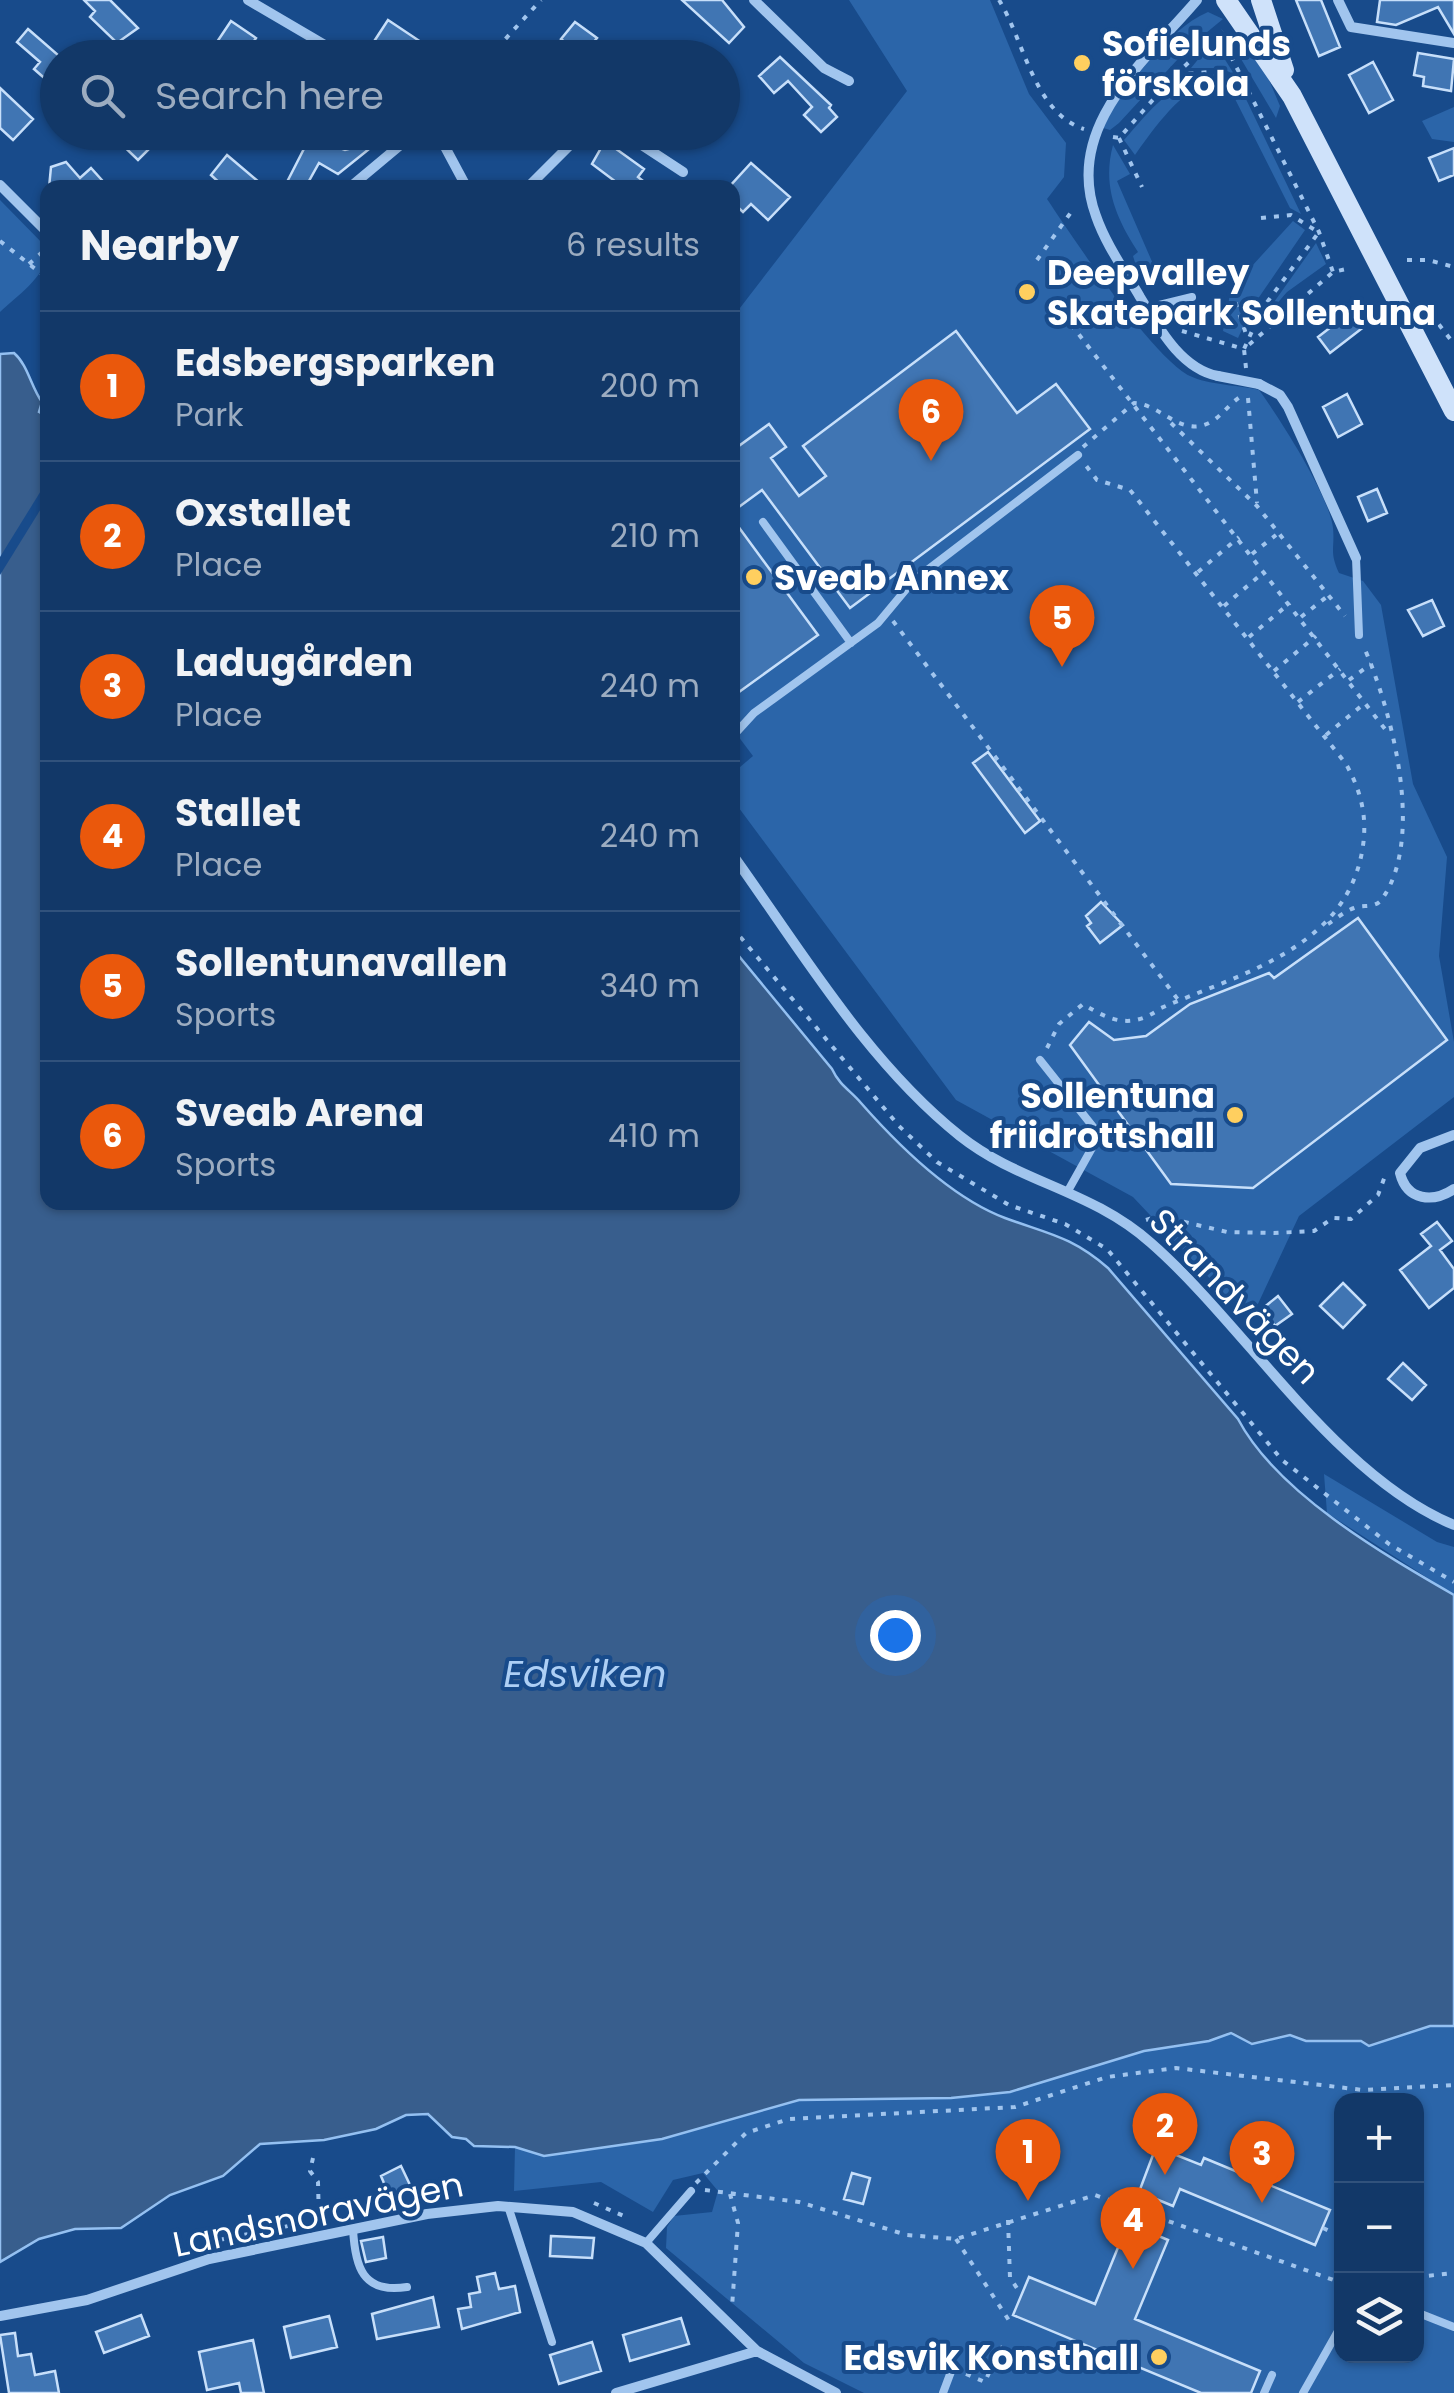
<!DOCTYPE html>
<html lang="en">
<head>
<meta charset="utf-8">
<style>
  :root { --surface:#123868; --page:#1f4371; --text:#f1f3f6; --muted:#9cacc0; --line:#31527c; --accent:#ea580c }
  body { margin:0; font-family:Poppins,sans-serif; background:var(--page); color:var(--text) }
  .controls { position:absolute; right:30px; bottom:30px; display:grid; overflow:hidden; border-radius:20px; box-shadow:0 2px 8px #0004 }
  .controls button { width:90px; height:90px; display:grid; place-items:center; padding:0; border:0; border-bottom:2px solid var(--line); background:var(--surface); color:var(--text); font:50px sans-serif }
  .you { position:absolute; left:895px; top:1635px; width:35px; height:35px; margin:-25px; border:8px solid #fff; border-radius:50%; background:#1a73e8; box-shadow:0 0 0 15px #1a73e833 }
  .badge { display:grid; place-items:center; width:65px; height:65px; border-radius:50%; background:var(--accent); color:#fff; font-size:32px; font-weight:700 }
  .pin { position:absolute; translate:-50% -82px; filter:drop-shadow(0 2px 5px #0008) }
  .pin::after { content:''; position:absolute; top:52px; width:35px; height:30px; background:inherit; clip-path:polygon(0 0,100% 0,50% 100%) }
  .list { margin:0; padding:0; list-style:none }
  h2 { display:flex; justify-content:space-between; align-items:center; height:130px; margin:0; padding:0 40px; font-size:42px }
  h2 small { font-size:32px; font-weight:400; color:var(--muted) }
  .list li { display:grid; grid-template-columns:65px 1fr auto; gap:30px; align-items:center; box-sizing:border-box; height:150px; padding:0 40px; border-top:2px solid var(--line) }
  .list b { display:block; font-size:38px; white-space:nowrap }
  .list p { margin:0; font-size:32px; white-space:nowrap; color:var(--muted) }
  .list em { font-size:32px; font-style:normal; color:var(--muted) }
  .icon { flex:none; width:55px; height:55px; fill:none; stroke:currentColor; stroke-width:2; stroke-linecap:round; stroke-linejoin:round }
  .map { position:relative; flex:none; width:1454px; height:2393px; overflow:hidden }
  .search { position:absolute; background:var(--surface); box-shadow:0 2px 8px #0004; left:40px; top:40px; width:700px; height:110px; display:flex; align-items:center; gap:25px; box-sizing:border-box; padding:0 35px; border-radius:55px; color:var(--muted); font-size:38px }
  .panel { position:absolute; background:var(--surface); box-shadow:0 2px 8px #0004; left:40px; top:180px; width:700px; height:1030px; border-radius:20px }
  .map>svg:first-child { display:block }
</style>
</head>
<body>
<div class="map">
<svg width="1454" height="2393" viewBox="0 0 1454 2393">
  <rect width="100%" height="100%" fill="#184b8b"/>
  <path fill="#2b65a9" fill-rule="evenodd" d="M849,0H990L1029,94L1066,143L1064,177L1047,199C1073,238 1152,357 1190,376C1208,385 1239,385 1259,390C1279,417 1330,497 1333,528C1335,549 1329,551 1339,573L1363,581L1381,605L1413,784L1447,857L1439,956L1454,1042V1097L1299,1216L1250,1321L1133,1197L956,1100L733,800V773L753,756L732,728L733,317L907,91Z
    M1208,12L1223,19L1189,47L1119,123L1110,130L1100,127C1127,89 1164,31 1208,12Z
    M1239,34L1259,56L1280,106L1276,118L1231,42Z
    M1219,50L1234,74L1220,68H1191L1205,51Z
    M1212,79L1245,97L1301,214L1290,208L1233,95C1224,93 1211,87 1202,88C1180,90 1147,138 1135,155L1124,140C1151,110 1170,81 1212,79Z
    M1454,107V142L1432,139L1422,121Z
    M1113,145L1130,174L1117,181L1160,280L1138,272L1133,256L1138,252C1116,218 1102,186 1113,145Z
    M0,200L48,249C48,275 18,295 0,312Z
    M1293,221L1305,230L1253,306L1238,338L1223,331L1231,289Z
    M1316,243L1326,264L1287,292L1255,329Z
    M1324,1474L1437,1542L1454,1547V1595L1327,1513Z
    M1430,2026H1454V2393H864L804,2363L666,2248L667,2227L674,2216L712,2212L718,2191L703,2173L673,2180L653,2212L601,2182L514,2191L515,2147L544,2156L799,2100L1010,2092L1144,2051L1209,2041L1231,2033L1252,2044L1290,2035L1306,2041H1361L1369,2046ZM1342,2100H1416V2356H1342Z"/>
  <path fill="#385e8d" stroke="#94c0f1" stroke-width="2.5" d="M14,353C28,365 31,387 42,402L39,412L48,417V1202H732L733,949L832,1069C840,1086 850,1090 861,1103C898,1145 952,1198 1005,1218C1048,1234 1071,1236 1108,1268L1238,1419C1277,1493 1383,1554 1454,1595V2026H1430L1369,2046L1361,2041H1306L1290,2035L1252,2044L1231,2033L1209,2041L1144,2051L1010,2092L951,2098L799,2100L662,2139L544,2156L515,2147L474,2146L466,2139L452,2137L428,2114L406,2115L376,2129L324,2140L260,2144L223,2176L170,2195L121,2228L75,2229L39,2239L0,2262V354Z"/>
  <path fill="#184b8b" d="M47,481V499L0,575V557Z"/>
  <path fill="#4075b3" stroke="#c7dffa" stroke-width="2.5" d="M84,0H110L138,28L117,43L90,17L95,11Z
    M682,0H722L744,27L729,43Z
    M1296,0H1321L1340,47L1319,56Z
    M1380,0H1454V34L1438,7L1396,25L1377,22Z
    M388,20L427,46L419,58H395L373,43Z
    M231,21L256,38L243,58H226L230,51L217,42Z
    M575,22L597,38L582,56L561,39Z
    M28,29L58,55V90L34,69L40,62L17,42Z
    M1418,53L1454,59L1451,91L1423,86L1424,77L1414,75Z
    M780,57L831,105L829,108L837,117L821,132L804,115L812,107L788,81L774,93L759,76Z
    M1373,62L1393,100L1369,113L1349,75Z
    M0,88L33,119L13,140L0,128Z
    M109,132H138L152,146L138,160Z
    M310,137L345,150L379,141L338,174L319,163L305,188H297L287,182Z
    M605,141L644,169L638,177L652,188H624L592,164Z
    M1454,148V175L1439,181L1429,158Z
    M227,155L266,188H225L211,175Z
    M66,162L80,178L91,168L109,188H49L51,167Z
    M751,163L790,197L768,220L751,204L743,212L732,202L730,186Z
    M1353,310L1365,326L1330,353L1318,337Z
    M956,331L1017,413L1056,384L1090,429L850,608L762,490L732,512V451L769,424L786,447L771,458L799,496L826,476L803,446Z
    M1347,394L1362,424L1338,437L1323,407Z
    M1377,489L1387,513L1368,521L1358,497Z
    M732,518L818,635L732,697Z
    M1432,600L1444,626L1423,636L1408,610Z
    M988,752L1040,821L1025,833L973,763Z
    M1101,902L1123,925L1100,943L1087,926L1091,923L1086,916Z
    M1358,918L1447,1040L1253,1188L1171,1184L1070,1045L1089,1022L1114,1040L1146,1036L1190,1004L1269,973L1274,978Z
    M1437,1222L1452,1241L1440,1250L1454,1269V1288L1429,1308L1400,1270L1431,1246L1421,1234Z
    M1343,1283L1365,1305L1343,1328L1320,1306Z
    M1278,1296L1292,1314L1275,1326L1262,1309Z
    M1403,1363L1426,1385L1412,1400L1388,1379Z
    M1156,2147L1201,2165L1204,2158L1330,2210L1315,2245L1180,2189L1173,2206L1139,2192Z
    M401,2166L410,2185L389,2195L381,2176Z
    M852,2173L870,2178L863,2204L844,2199Z
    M1128,2223L1168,2240L1135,2319L1260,2371L1251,2393H1201L1013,2315L1029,2277L1095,2304Z
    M551,2236L594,2238L592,2258L550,2256Z
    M383,2237L386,2258L366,2262L361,2241Z
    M495,2273L499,2289L515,2286L520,2312L462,2329L458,2309L471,2307L469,2294L480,2292L477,2277Z
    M433,2297L439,2327L377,2339L372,2314Z
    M141,2315L149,2336L104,2353L96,2332Z
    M329,2316L337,2347L291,2358L284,2327Z
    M681,2318L689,2344L630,2361L623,2335Z
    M15,2333L18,2356L31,2354L35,2375L55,2371L59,2393H9L0,2335Z
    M253,2340L264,2393H241L239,2383L207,2390L199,2352Z
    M592,2342L601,2371L559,2384L550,2355Z"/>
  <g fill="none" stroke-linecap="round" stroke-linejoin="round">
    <path stroke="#a1c5ee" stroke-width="4" stroke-dasharray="5 8" stroke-linecap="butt" d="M999,0C1024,40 1034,113 1084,129
      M1219,33L1246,86
      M488,58L541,0
      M1175,75L1223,31
      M1113,137L1119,138L1175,75L1210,72L1246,86L1319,232L1333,272
      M1119,138L1142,187
      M1261,218L1291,215L1315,230
      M0,241L48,279
      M1037,260L1074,208
      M1407,260H1428L1454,267
      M29,264L48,247
      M1214,271L1231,289L1247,337
      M1423,304L1454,344
      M1063,314L1388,733
      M1182,331L1244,349L1262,309L1319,232
      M1246,368L1244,349L1333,272L1351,268
      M1248,398L1257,503
      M1171,423L1257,506L1345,616
      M1083,447L1134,403C1162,404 1183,441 1214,420C1225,412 1231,402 1243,395
      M1252,554L1276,535
      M1198,572L1239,537
      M1224,606L1265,571
      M1301,617L1329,595
      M893,621L1179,1001
      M1249,637L1290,603
      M1274,671L1316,636
      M1349,680L1371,664
      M1298,702L1340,669
      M1326,735L1365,703
      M1328,924C1336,919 1345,911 1354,908C1364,904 1375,909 1382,899C1426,837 1391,708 1363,645
      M732,927L899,1126L937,1162L1009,1205L1065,1224L1107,1249L1282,1460L1389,1544L1454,1582
      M1047,1048L1059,1024L1083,1004C1112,1022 1132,1029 1161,1008C1240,974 1344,949 1362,852C1368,819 1362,793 1346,764L1130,490L1097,480L1084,463
      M1146,1220L1159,1216L1227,1232L1274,1233L1314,1231L1333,1218L1351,1219L1378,1195L1385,1176
      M313,2158L310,2171L318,2182L319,2222
      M696,2183L746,2133L789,2119L1015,2107L1107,2077L1176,2068L1363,2090L1454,2085
      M705,2190L799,2202L907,2235L956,2239L1095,2195L1342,2283
      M730,2194L738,2223L732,2307
      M594,2203L626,2217
      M1008,2220L1010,2278L1021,2294
      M1323,2228L1342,2237
      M956,2239L1010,2322
      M219,2240L293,2225
      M1416,2277L1454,2273
      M1000,2347L1007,2351
      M966,2374L985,2382L995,2359"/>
    <path stroke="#a1c5ee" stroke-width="8" d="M1147,308L1192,297
      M763,522L851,643
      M1356,558L1359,635
      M732,737L754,713L878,623L913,581L1078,455
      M1040,1060L1094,1128L1092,1148L1069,1189
      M508,2206L552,2342
      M353,2229C355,2266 362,2294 407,2287
      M646,2243L691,2191
      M1416,2312L1454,2327
      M943,2393L952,2369
      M1264,2393L1272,2375
      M1303,2393L1342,2324"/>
    <path stroke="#a1c5ee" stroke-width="10" d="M248,0L347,58
      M754,0L824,68L849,81
      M1197,0C1145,61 1063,127 1096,216C1106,245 1125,271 1140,297C1159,328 1181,369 1218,376
      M1338,0L1351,27L1454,43
      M437,132L467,188
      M622,132L683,172
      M0,185L48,233
      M349,188L416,132
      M527,188L583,132
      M1259,384L1280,395L1288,407L1356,558
      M732,854C801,950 867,1062 960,1136C1019,1183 1090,1189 1151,1243C1246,1326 1335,1476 1454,1525
      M1454,1135L1420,1148L1400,1173C1407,1201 1433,1203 1454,1189
      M0,2316L87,2300L209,2259L427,2214L498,2206L573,2212L646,2243L757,2351L836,2393
      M616,2393L757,2351"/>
    <path stroke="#cfe2fa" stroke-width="20" d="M1226,0L1292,96L1454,411
      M1261,0L1284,70"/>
    <path stroke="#a1c5ee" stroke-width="10" d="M1218,376L1259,384"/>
  </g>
  <g fill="#ffcf5f" stroke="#184b8b" stroke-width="4">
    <circle cx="1082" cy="63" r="10"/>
    <circle cx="1027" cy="292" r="10"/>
    <circle cx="754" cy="577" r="10"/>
    <circle cx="1235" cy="1115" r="10"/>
    <circle cx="1159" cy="2357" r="10"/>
  </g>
  <g text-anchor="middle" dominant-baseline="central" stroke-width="8" stroke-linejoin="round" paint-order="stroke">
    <g font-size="35" font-weight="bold" fill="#fff" stroke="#184b8b" text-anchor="start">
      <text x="1102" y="43">Sofielunds<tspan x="1102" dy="40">förskola</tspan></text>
      <text x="1047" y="272">Deepvalley<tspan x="1047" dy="40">Skatepark Sollentuna</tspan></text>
      <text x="774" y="577">Sveab Annex</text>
      <text x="1215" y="1095" text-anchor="end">Sollentuna<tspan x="1215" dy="40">friidrottshall</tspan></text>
      <text x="1139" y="2357" text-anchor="end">Edsvik Konsthall</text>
    </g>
    <g font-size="35" fill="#fff" stroke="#184b8b">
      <text transform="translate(1235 1296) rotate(46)">Strandvägen</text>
      <text transform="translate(318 2214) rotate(-12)">Landsnoravägen</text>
    </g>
    <g font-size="38" font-style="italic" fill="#adcff5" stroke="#184b8b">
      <text x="585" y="1673">Edsviken</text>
    </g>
  </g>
</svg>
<div class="controls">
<button>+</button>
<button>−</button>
<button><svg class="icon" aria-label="layers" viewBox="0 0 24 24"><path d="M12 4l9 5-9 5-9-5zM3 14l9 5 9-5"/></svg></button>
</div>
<div class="you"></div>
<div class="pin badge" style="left:1028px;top:2201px">1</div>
<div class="pin badge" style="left:1165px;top:2175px">2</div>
<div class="pin badge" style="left:1262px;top:2203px">3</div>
<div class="pin badge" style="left:1133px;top:2269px">4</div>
<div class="pin badge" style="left:1062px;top:667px">5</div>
<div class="pin badge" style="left:931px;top:461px">6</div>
<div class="search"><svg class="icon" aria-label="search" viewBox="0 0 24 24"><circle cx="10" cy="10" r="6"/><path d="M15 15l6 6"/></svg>Search here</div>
<section class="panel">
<h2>Nearby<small>6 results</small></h2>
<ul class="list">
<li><span class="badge">1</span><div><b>Edsbergsparken</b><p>Park</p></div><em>200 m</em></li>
<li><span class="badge">2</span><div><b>Oxstallet</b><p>Place</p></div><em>210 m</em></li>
<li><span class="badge">3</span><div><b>Ladugården</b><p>Place</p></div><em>240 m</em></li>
<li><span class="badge">4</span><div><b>Stallet</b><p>Place</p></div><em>240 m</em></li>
<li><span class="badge">5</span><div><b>Sollentunavallen</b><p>Sports</p></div><em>340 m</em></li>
<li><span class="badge">6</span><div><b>Sveab Arena</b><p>Sports</p></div><em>410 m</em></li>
</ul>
</section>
</div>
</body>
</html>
